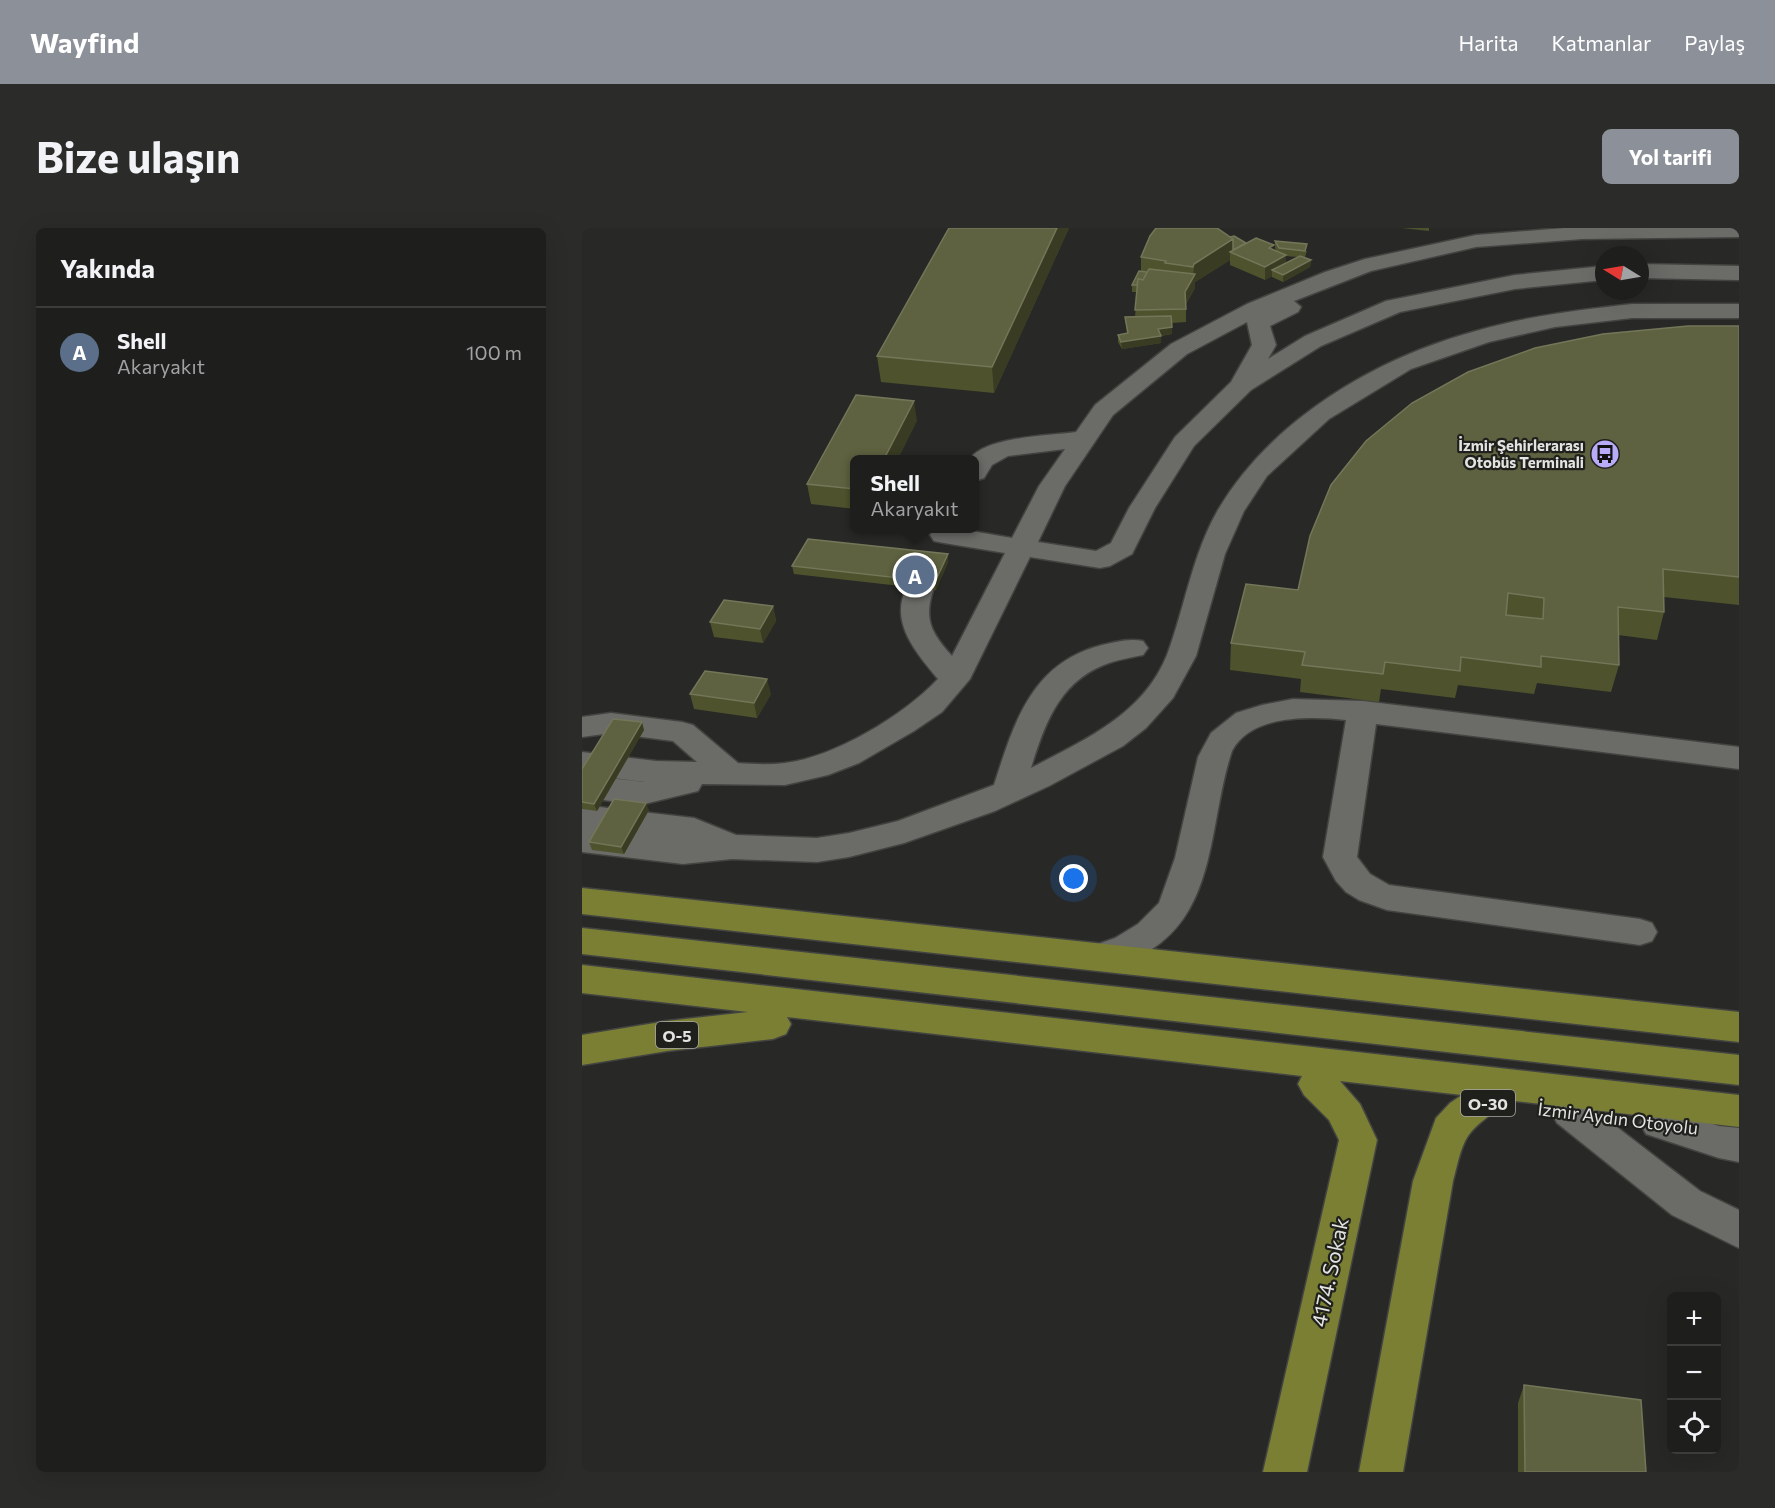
<!DOCTYPE html>
<html lang="tr">
<head>
<meta charset="utf-8">
<style>
  :root { --surface:#1e1f1c; --page:#2b2c29; --text:#f1f3f6; --muted:#a1a2a3; --line:#3c3d3b; --accent:#8c9099 }
  body { margin:0; font-family:Commissioner,sans-serif; background:var(--page); color:var(--text) }
  .controls { position:absolute; right:18px; bottom:18px; display:grid; overflow:hidden; border-radius:9px; box-shadow:0 6px 24px #0002 }
  .controls button { width:54px; height:54px; display:grid; place-items:center; padding:0; border:0; border-bottom:2px solid var(--line); background:var(--surface); color:var(--text); font:30px sans-serif }
  .compass { position:absolute; left:1013px; top:18px; width:54px; height:54px; border-radius:50%; background:var(--surface); box-shadow:0 6px 24px #0002; rotate:281deg }
  .you { position:absolute; left:492px; top:651px; width:21px; height:21px; margin:-15px; border:4px solid #fff; border-radius:50%; background:#1a73e8; box-shadow:0 0 0 9px #1a73e833 }
  .badge { display:grid; place-items:center; width:39px; height:39px; border-radius:50%; background:var(--accent); color:#fff; font-size:20px; font-weight:700 }
  .pin { position:absolute; translate:-50% -50%; border:3px solid #fff; box-shadow:0 2px 6px #0006 }
  .popup { position:absolute; left:268px; top:227px; width:129px; height:78px; box-sizing:border-box; display:grid; place-content:center; border-radius:9px; background:var(--surface); filter:drop-shadow(0 2px 4px #0005); font-size:20px; white-space:nowrap; color:var(--muted) }
  .popup b { font-size:22px; color:var(--text) }
  .popup::after { content:''; position:absolute; left:50%; top:100%; margin-left:-12px; border:12px solid transparent; border-top-color:var(--surface) }
  .list { margin:0; padding:0; list-style:none }
  h2 { display:flex; justify-content:space-between; align-items:center; height:78px; margin:0; padding:0 24px; font-size:26px }
  h2 small { font-size:20px; font-weight:400; color:var(--muted) }
  .list li { display:grid; grid-template-columns:39px 1fr auto; gap:18px; align-items:center; box-sizing:border-box; height:90px; padding:0 24px; border-top:2px solid var(--line) }
  .list b { display:block; font-size:22px; white-space:nowrap }
  .list p { margin:0; font-size:20px; white-space:nowrap; color:var(--muted) }
  .list em { font-size:20px; font-style:normal; color:var(--muted) }
  .icon { flex:none; width:33px; height:33px; fill:none; stroke:currentColor; stroke-width:2; stroke-linecap:round; stroke-linejoin:round }
  .map { position:relative; flex:none; width:1157px; height:1244px; overflow:hidden; border-radius:9px }
  header { display:flex; align-items:center; gap:36px; box-sizing:border-box; height:84px; padding:0 30px; background:var(--accent); color:#fff }
  header strong { font-size:28px }
  nav { display:flex; gap:33px; margin-inline-start:auto; font-size:21px }
  .intro { display:flex; align-items:center; justify-content:space-between; box-sizing:border-box; height:144px; padding:0 36px }
  h1 { margin:0; font-size:42px }
  .button { padding:15px 27px; border-radius:9px; background:var(--accent); color:#fff; font-size:21px; font-weight:700 }
  main { display:flex; gap:36px; padding:0 36px }
  aside { flex:1; background:var(--surface); border-radius:9px; box-shadow:0 6px 24px #0002 }
  .map>svg:first-child { display:block }
</style>
</head>
<body>
<header>
<strong>Wayfind</strong>
<nav><a>Harita</a><a>Katmanlar</a><a>Paylaş</a></nav>
</header>
<div class="intro"><h1>Bize ulaşın</h1><a class="button">Yol tarifi</a></div>
<main>
<aside>
<h2>Yakında<small></small></h2>
<ul class="list">
<li><span class="badge" style="background:#5c6f8a">A</span><div><b>Shell</b><p>Akaryakıt</p></div><em>100 m</em></li>
</ul>
</aside>
<div class="map">
<svg width="1157" height="1244" viewBox="0 0 1157 1244">
  <rect width="100%" height="100%" fill="#282926"/>
  <g fill="none" stroke-linecap="round" stroke-linejoin="round">
    <g stroke="#434441" stroke-width="3">
      <path id="minor" d="M982,0H1157V9L1000,11L894,19L789,43L712,73L719,79L716,84L688,98L694,117L686,131L723,108L804,73L933,47L1022,38V52L933,61L818,84L739,118L669,162L612,218L573,280L550,326L528,338L518,340L448,329L388,451L360,484L332,503L277,535L246,547L203,557L120,556L116,563L58,577L0,569V547L63,554L0,546V524L74,533L115,534L91,513L29,505L0,509V489L29,485L100,494L111,497L156,535C171,536 187,537 203,535C253,529 322,487 356,451C333,423 304,391 328,354L338,351L348,354L352,360C341,391 349,405 370,428L423,325L362,315L352,313L348,307L352,301L372,300L430,310L457,258L483,221L426,228L410,237L402,250L393,253V232H387C403,208 467,208 494,204L513,177L589,116L665,76L743,44L783,31L894,7ZM665,94L670,117L649,154L593,209L547,280L529,315L514,323L456,314L483,258L531,187L605,126Z
        M1058,36L1157,38V52L1058,50Z
        M1050,76H1157V90H1050L973,99L907,114L829,141L747,191L685,248L662,283L643,326L614,428L591,470L564,500L541,518L467,558L413,583L322,615L267,629L235,634L150,631L101,636L0,624V577L112,590L154,607L235,610L267,605L316,593L412,557C432,495 449,435 520,417C534,414 547,410 561,413L566,420L561,427C551,429 540,431 530,434C479,450 463,494 449,540C502,512 561,487 585,427C603,379 610,327 636,282C690,191 794,130 894,103C945,88 997,82 1050,76Z
        M711,471L781,473L1157,519V541L794,496L775,629L788,646L807,657L1058,691L1070,695L1075,704L1070,713L1058,717L805,682L777,672L764,664L754,653L741,629L764,492C730,488 669,486 650,523C625,597 637,695 551,731C536,738 524,744 508,739L502,729L508,719L533,710L556,696L577,675L593,630L616,529L629,505L654,485L680,477Z
        M988,868L1001,873L1118,963L1157,982V1020L1090,987L975,895L969,884L975,873Z
        M1077,879L1137,898L1157,900V934L1137,930L1064,906L1058,895L1064,884Z"/>
    </g>
    <g stroke="#434441" stroke-width="3">
      <path id="major" d="M0,660L1157,784V814L0,686Z
        M0,700L1157,827V857L0,726Z
        M0,737L1157,867V899L916,871L918,874C910,889 895,894 886,908C878,920 875,939 871,953L821,1244H777L831,953L854,890L868,875L880,867L758,853L778,876L795,912L725,1244H681L757,912L747,892L722,867L716,856L720,848L205,789L209,796L204,806L191,811L85,823L0,837V807L85,793L166,784L0,765Z"/>
    </g>
    <use href="#minor" fill="#6b6c68" fill-rule="evenodd"/>
    <use href="#major" fill="#7a7f34" fill-rule="evenodd"/>
  </g>
  <path fill="#4f532d" fill-rule="evenodd" d="M487,0L412,165L299,154L295,128Z
    M820,0H847V3Z
    M648,9L664,15L694,23L693,20V13L725,23L723,29L729,32L728,39L701,54L690,49V48L683,52L648,37V32L613,54V60L604,76V94L589,95L590,106L579,108V115L540,121L536,114V107L545,106L543,89H553L555,64H550V57L559,43V29ZM704,28L716,29L704,35Z
    M1157,98V377L1082,369V384L1075,412L1036,407L1037,437L1029,464L955,455L952,466L876,457L873,470L799,461L797,474L718,464L719,451L648,442L649,415L716,362Z
    M335,193L273,231V281L229,276L225,256Z
    M366,326V334L354,362L212,346L210,338Z
    M191,378L194,393L181,415L132,409L128,394Z
    M108,466H189L175,490L112,481Z
    M62,502L15,583L0,581V541Z
    M67,582L42,626L10,622L7,614Z
    M942,1157L1064,1244H936V1175Z"/>
  <path fill="#393c22" d="M475,0H487L412,165L410,139Z
    M651,11V25L648,24V32L613,54V60L603,77V64L611,51L612,36Z
    M704,27V40L690,42V48L683,52V39Z
    M729,32L728,39L701,54V47Z
    M590,99V106L576,108V101Z
    M579,108V115L540,121L539,114Z
    M332,173L335,193L316,231H302Z
    M366,326V334L354,362L353,354Z
    M191,378L194,393L181,415L178,401Z
    M185,451L189,466L175,490L172,475Z
    M60,494L62,502L15,583L12,576Z
    M64,575L67,582L42,626L39,619Z"/>
  <path fill="#5f6240" stroke="#747659" stroke-width="1.5" fill-rule="evenodd" d="M367,0H475L410,139L295,128Z
    M574,0H635L651,11L612,36L611,39L583,35L584,33L559,29L568,8Z
    M652,8L664,15L651,22V11L648,9Z
    M674,10L692,17L687,20L704,27L683,39L648,24Z
    M693,13L725,16L723,23L697,20Z
    M718,28L729,32L701,47L690,42Z
    M567,41L613,46L603,64L604,81L553,82L556,51L561,52Z
    M557,43L565,44L561,52L556,51L555,57H550Z
    M589,88L590,99L576,101L579,108L539,114L536,107L546,105L543,89Z
    M1106,98H1157V349L1081,341L1082,384L1036,379L1037,437L959,428V439L879,429L878,443L803,434L801,446L720,437L723,424L649,415L664,356L716,362L728,308L749,257L784,213L830,175L886,144L953,120L1021,106ZM926,365L962,370L961,391L924,387Z
    M274,167L332,173L302,231H273V261L225,256Z
    M226,311L366,326L353,354L210,338Z
    M142,372L191,378L178,401L128,394Z
    M123,443L185,451L172,475L108,466Z
    M31,491L60,494L12,576L0,574V541Z
    M32,571L64,575L39,619L7,614Z
    M942,1157L1059,1172L1064,1244H943Z"/>
  <defs>
    <g id="bus-disc" transform="scale(1.5)"><circle r="9.5" fill="#b8abf7" stroke="#1f1f1c"/><path d="M-5-6H5V4H4V6H2V4H-2V6H-4V4H-5ZM-3.5-4V0h7V-4ZM-3.5 1.2v1.5H-2V1.2ZM2 1.2v1.5H3.5V1.2Z" fill="#111"/></g>
  </defs>
  <g fill-rule="evenodd">
    <use href="#bus-disc" x="1023" y="226"/>
  </g>
  <g text-anchor="middle" dominant-baseline="central" stroke-width="4.5" stroke-linejoin="round" paint-order="stroke">
    <g font-size="15" font-weight="bold" fill="#e3e3e1" stroke="#1f1f1c" text-anchor="end">
      <text x="1002" y="217">İzmir Şehirlerarası<tspan x="1002" dy="17">Otobüs Terminali</tspan></text>
    </g>
    <g fill="#1f1f1c" stroke="#a8a8a6" stroke-width="1.5">
      <rect x="74" y="794" width="42" height="26" rx="4.5"/>
      <rect x="879" y="862" width="54" height="26" rx="4.5"/>
    </g>
    <g font-size="16" font-weight="bold" fill="#e3e3e1">
      <text x="95" y="807">O-5</text>
      <text x="906" y="875">O-30</text>
    </g>
    <g font-size="18" fill="#e3e3e1" stroke="#1f1f1c">
      <text transform="translate(1036 890) rotate(7)">İzmir Aydın Otoyolu</text>
    </g>
    <g font-size="21" fill="#e3e3e1" stroke="#1f1f1c">
      <text transform="translate(747 1044) rotate(-78)">4174. Sokak</text>
    </g>
  </g>
</svg>
<div class="controls">
<button>+</button>
<button>−</button>
<button><svg class="icon" aria-label="locate" viewBox="0 0 24 24"><circle cx="12" cy="12" r="6"/><path d="M12 2v4M12 18v4M2 12h4M18 12h4"/></svg></button>
</div>
<svg class="compass" viewBox="-18 -18 36 36"><path d="M0-13l5 13h-10z" fill="#e53935"/><path d="M0 13l5-13h-10z" fill="#a1a2a3"/></svg>
<div class="you"></div>
<div class="pin badge" style="left:333px;top:347px;background:#5c6f8a">A</div>
<div class="popup"><b>Shell</b>Akaryakıt</div>
</div>
</main>
</body>
</html>
